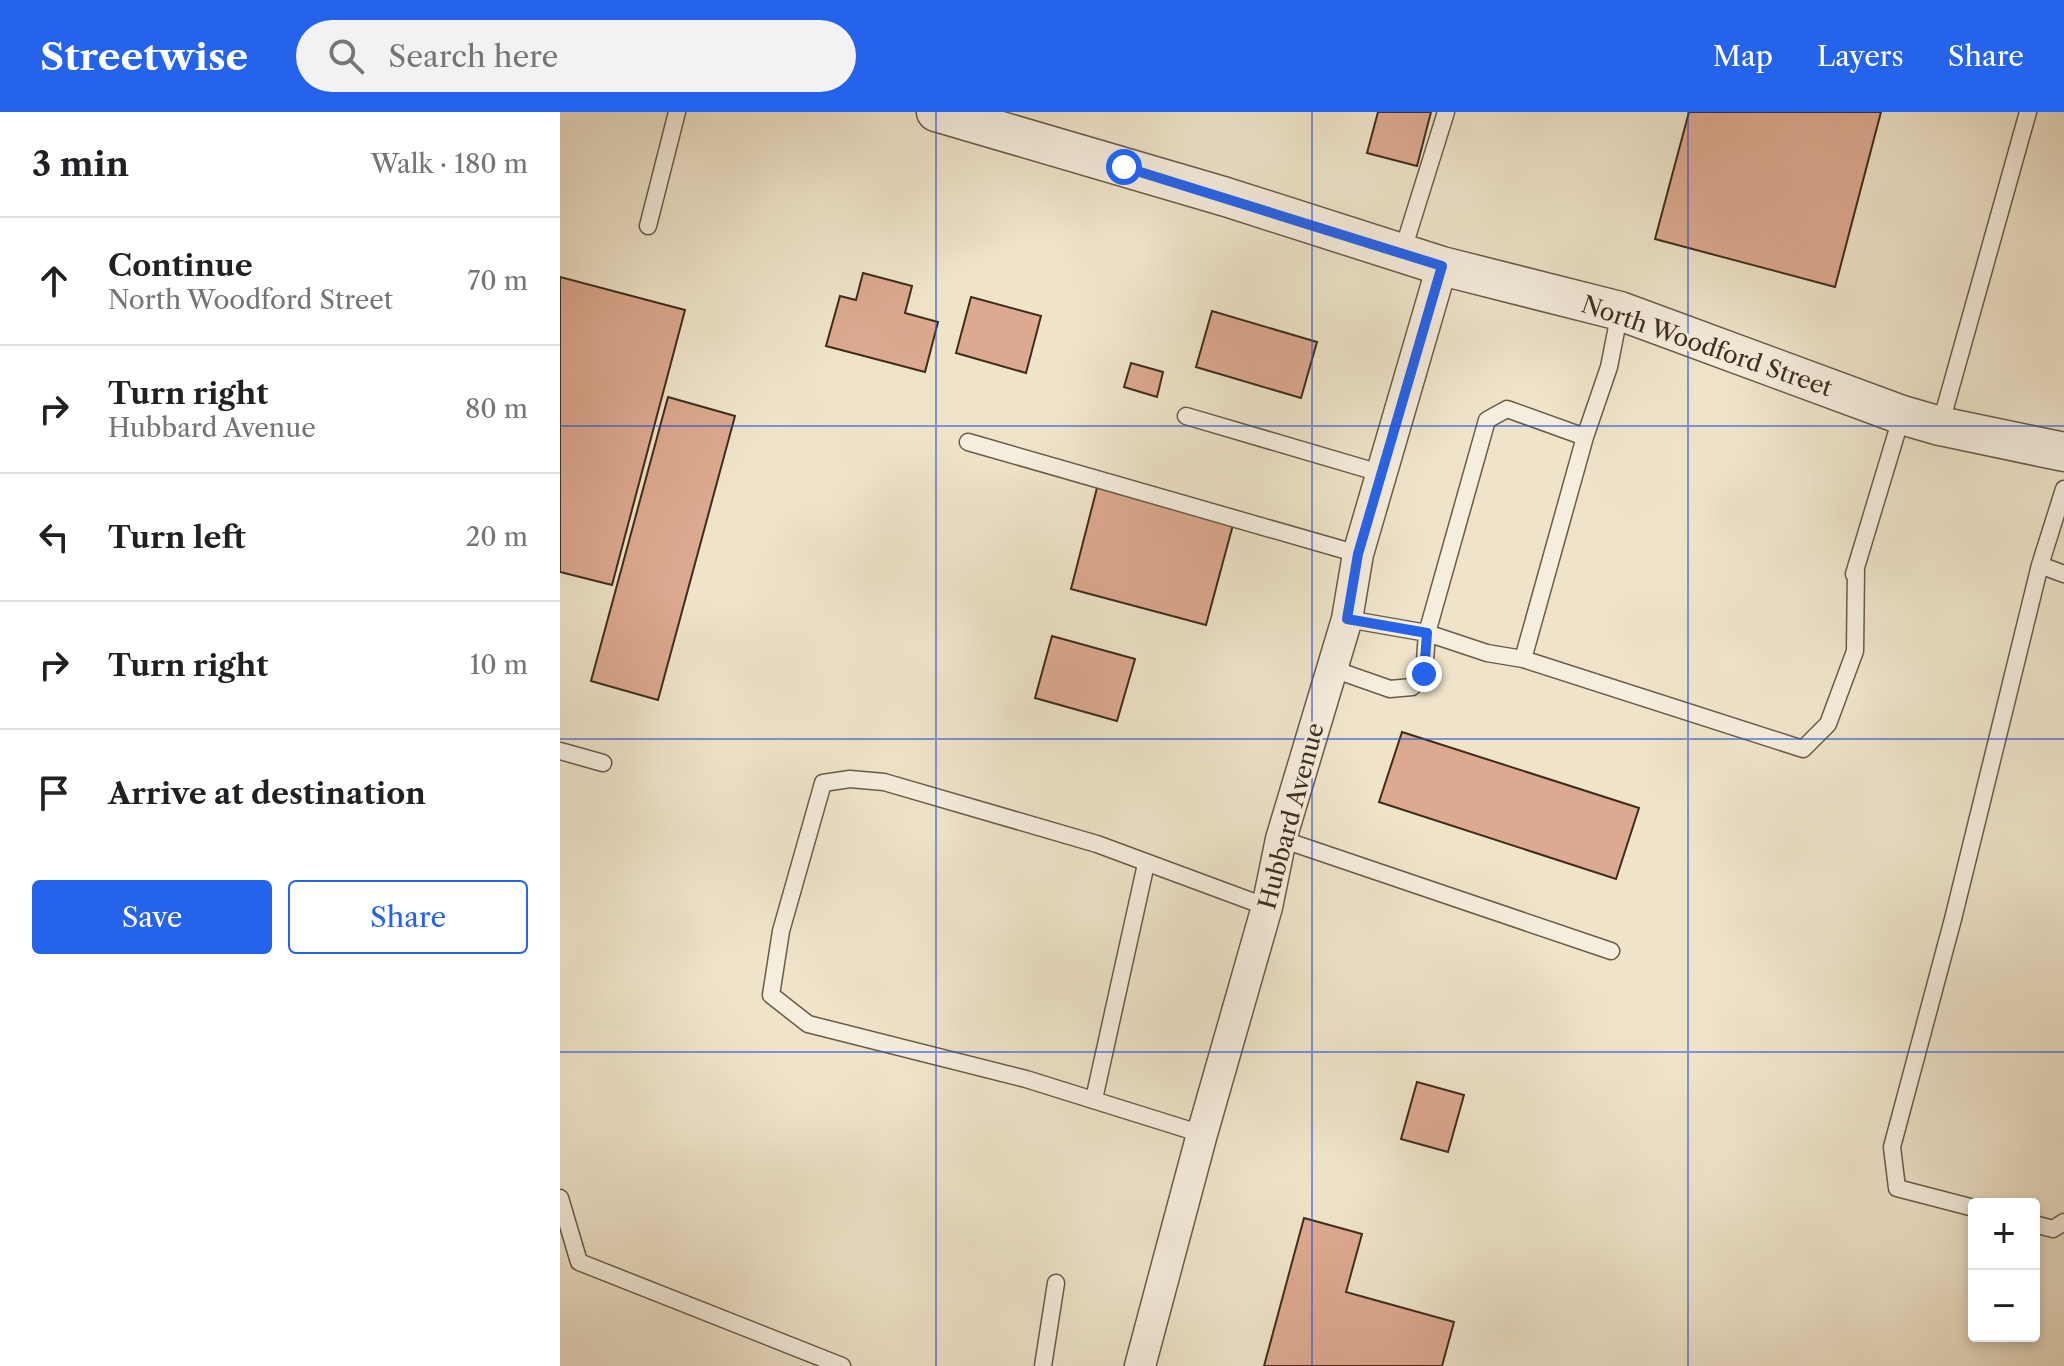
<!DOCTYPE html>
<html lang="en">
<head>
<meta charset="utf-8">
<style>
  :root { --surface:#fff; --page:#f2f2f2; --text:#202124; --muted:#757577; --line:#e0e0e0; --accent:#2563eb }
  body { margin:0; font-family:"Libre Caslon Text",serif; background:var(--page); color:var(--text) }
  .controls { position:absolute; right:24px; bottom:24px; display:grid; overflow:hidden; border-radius:8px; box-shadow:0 4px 12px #0003 }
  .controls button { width:72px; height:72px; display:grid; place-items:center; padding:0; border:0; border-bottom:2px solid var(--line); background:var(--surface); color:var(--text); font:40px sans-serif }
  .stop { position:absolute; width:24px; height:24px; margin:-18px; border:6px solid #2563eb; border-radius:50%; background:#fff }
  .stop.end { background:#2563eb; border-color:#fff; box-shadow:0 2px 8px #0008 }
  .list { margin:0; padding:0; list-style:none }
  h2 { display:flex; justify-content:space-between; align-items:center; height:104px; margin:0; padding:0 32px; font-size:34px }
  h2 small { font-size:26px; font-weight:400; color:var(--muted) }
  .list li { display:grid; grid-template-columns:52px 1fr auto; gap:24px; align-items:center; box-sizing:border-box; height:128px; padding:0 32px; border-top:2px solid var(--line) }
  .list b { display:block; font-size:30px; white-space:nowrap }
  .list p { margin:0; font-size:26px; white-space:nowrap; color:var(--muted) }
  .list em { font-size:26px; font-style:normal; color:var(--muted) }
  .actions { display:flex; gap:16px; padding:24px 32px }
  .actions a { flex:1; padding:18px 0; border:2px solid var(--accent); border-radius:8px; text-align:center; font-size:28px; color:var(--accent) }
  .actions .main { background:var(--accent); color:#fff }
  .icon { flex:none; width:44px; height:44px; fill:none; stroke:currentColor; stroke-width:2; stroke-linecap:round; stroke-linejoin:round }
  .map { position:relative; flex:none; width:1504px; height:1254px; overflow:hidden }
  header { display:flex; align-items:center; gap:48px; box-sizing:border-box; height:112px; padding:0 40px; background:var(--accent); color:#fff }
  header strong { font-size:38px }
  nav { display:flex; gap:44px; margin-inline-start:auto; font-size:28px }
  .search { width:560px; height:72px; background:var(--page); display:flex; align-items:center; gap:20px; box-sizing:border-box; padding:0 28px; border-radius:44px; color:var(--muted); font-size:30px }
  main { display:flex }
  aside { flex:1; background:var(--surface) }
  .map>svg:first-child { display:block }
</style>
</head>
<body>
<header>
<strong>Streetwise</strong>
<div class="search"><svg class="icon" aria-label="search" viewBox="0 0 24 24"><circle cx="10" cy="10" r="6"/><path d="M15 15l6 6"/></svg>Search here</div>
<nav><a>Map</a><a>Layers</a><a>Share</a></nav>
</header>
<main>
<aside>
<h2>3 min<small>Walk · 180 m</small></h2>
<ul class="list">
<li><svg class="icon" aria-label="ahead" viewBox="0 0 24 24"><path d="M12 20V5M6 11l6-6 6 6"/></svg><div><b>Continue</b><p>North Woodford Street</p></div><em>70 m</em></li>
<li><svg class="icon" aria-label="right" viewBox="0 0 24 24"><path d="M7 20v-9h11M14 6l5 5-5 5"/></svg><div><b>Turn right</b><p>Hubbard Avenue</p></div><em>80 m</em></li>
<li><svg class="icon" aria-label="left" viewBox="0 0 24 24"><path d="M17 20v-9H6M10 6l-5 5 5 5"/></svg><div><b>Turn left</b></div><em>20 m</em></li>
<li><svg class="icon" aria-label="right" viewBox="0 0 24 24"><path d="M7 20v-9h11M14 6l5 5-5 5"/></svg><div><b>Turn right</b></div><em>10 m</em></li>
<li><svg class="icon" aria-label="arrive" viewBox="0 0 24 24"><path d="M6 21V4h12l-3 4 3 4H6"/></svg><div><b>Arrive at destination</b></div></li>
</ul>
<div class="actions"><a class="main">Save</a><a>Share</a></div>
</aside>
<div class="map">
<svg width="1504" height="1254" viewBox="0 0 1504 1254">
  <rect width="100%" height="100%" fill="#efe4ca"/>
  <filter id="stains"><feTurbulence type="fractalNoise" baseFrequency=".0025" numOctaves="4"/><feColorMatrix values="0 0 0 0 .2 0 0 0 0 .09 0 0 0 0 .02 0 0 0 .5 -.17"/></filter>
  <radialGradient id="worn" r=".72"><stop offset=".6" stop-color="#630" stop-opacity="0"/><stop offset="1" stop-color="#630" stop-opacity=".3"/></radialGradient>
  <path fill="#dda990" stroke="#3e2d1d" stroke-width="2" d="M818,0H871L857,54L807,41Z
    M1129,0H1321L1275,175L1095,127Z
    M303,161L352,174L345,201L378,210L365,260L266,234L280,184L296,188Z
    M0,165L125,198L52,473L0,460Z
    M411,185L481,204L466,261L396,241Z
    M652,199L757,230L741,286L636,255Z
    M571,251L603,260L597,285L564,275Z
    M108,285L175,304L98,588L31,569Z
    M538,372L674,409L646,513L511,477Z
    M492,524L575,547L557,609L475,586Z
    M842,620L1079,696L1056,767L819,690Z
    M857,970L904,983L888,1040L841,1027Z
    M744,1106L802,1122L786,1180L894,1210L882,1254H704Z"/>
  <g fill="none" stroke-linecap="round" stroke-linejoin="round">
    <g stroke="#6a5b48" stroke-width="19">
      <path id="service" d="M88,114L117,0
        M842,141L886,0
        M626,304L820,361
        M1380,314L1468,0
        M408,330L798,442
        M1480,453L1504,462
        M1294,462L1342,303
        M787,507L867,521L927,541L963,547L1243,637L1268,612L1295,539L1296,455
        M963,547L1025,325L1049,255L1060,199
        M773,557L830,577L852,575L864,562L867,521L927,308L947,297L1025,325
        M0,639L43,651
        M721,727L1051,839
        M534,987L586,752
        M642,1022L466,967L248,912L211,883L221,819L263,671L290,667L324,670L537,732L707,795
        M0,1086L19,1150L282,1254
        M1414,1096L1337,1076L1332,1035L1393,807L1480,453L1504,377
        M1474,1112L1493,1117L1504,1110
        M483,1254L496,1171"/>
    </g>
    <g stroke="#6a5b48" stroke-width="33">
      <path id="minor" d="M580,1254L642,1022L707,795L721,727L787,507L798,442L882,154"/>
    </g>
    <g stroke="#6a5b48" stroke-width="41">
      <path id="tertiary" d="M376,0L666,85L882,154L1060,199L1342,303L1380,314L1504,340"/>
    </g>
    <use href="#service" stroke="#f5eddd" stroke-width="16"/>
    <use href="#minor" stroke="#f5eddd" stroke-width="30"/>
    <use href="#tertiary" stroke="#f5eddd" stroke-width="38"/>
  </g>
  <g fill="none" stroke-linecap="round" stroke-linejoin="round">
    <path stroke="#2563eb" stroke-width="10" d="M564,55L882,154L798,442L787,507L867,521L864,562"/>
  </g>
  <path fill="none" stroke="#1d4ed8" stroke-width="2" stroke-opacity="0.55" d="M376,0V1254M752,0V1254M1128,0V1254M0,314H1504M0,627H1504M0,940H1504"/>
  <g text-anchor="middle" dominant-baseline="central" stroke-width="6" stroke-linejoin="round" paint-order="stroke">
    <g font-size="24" fill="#3e2d1d" stroke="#f5eddd">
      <text transform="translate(1147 234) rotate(19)">North Woodford Street</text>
      <text transform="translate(731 704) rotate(-75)">Hubbard Avenue</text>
    </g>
  </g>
  <rect width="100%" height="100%" filter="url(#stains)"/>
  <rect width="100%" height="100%" fill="url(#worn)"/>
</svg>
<div class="controls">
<button>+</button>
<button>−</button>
</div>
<div class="stop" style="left:564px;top:55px"></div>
<div class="stop end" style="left:864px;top:562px"></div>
</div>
</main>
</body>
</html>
